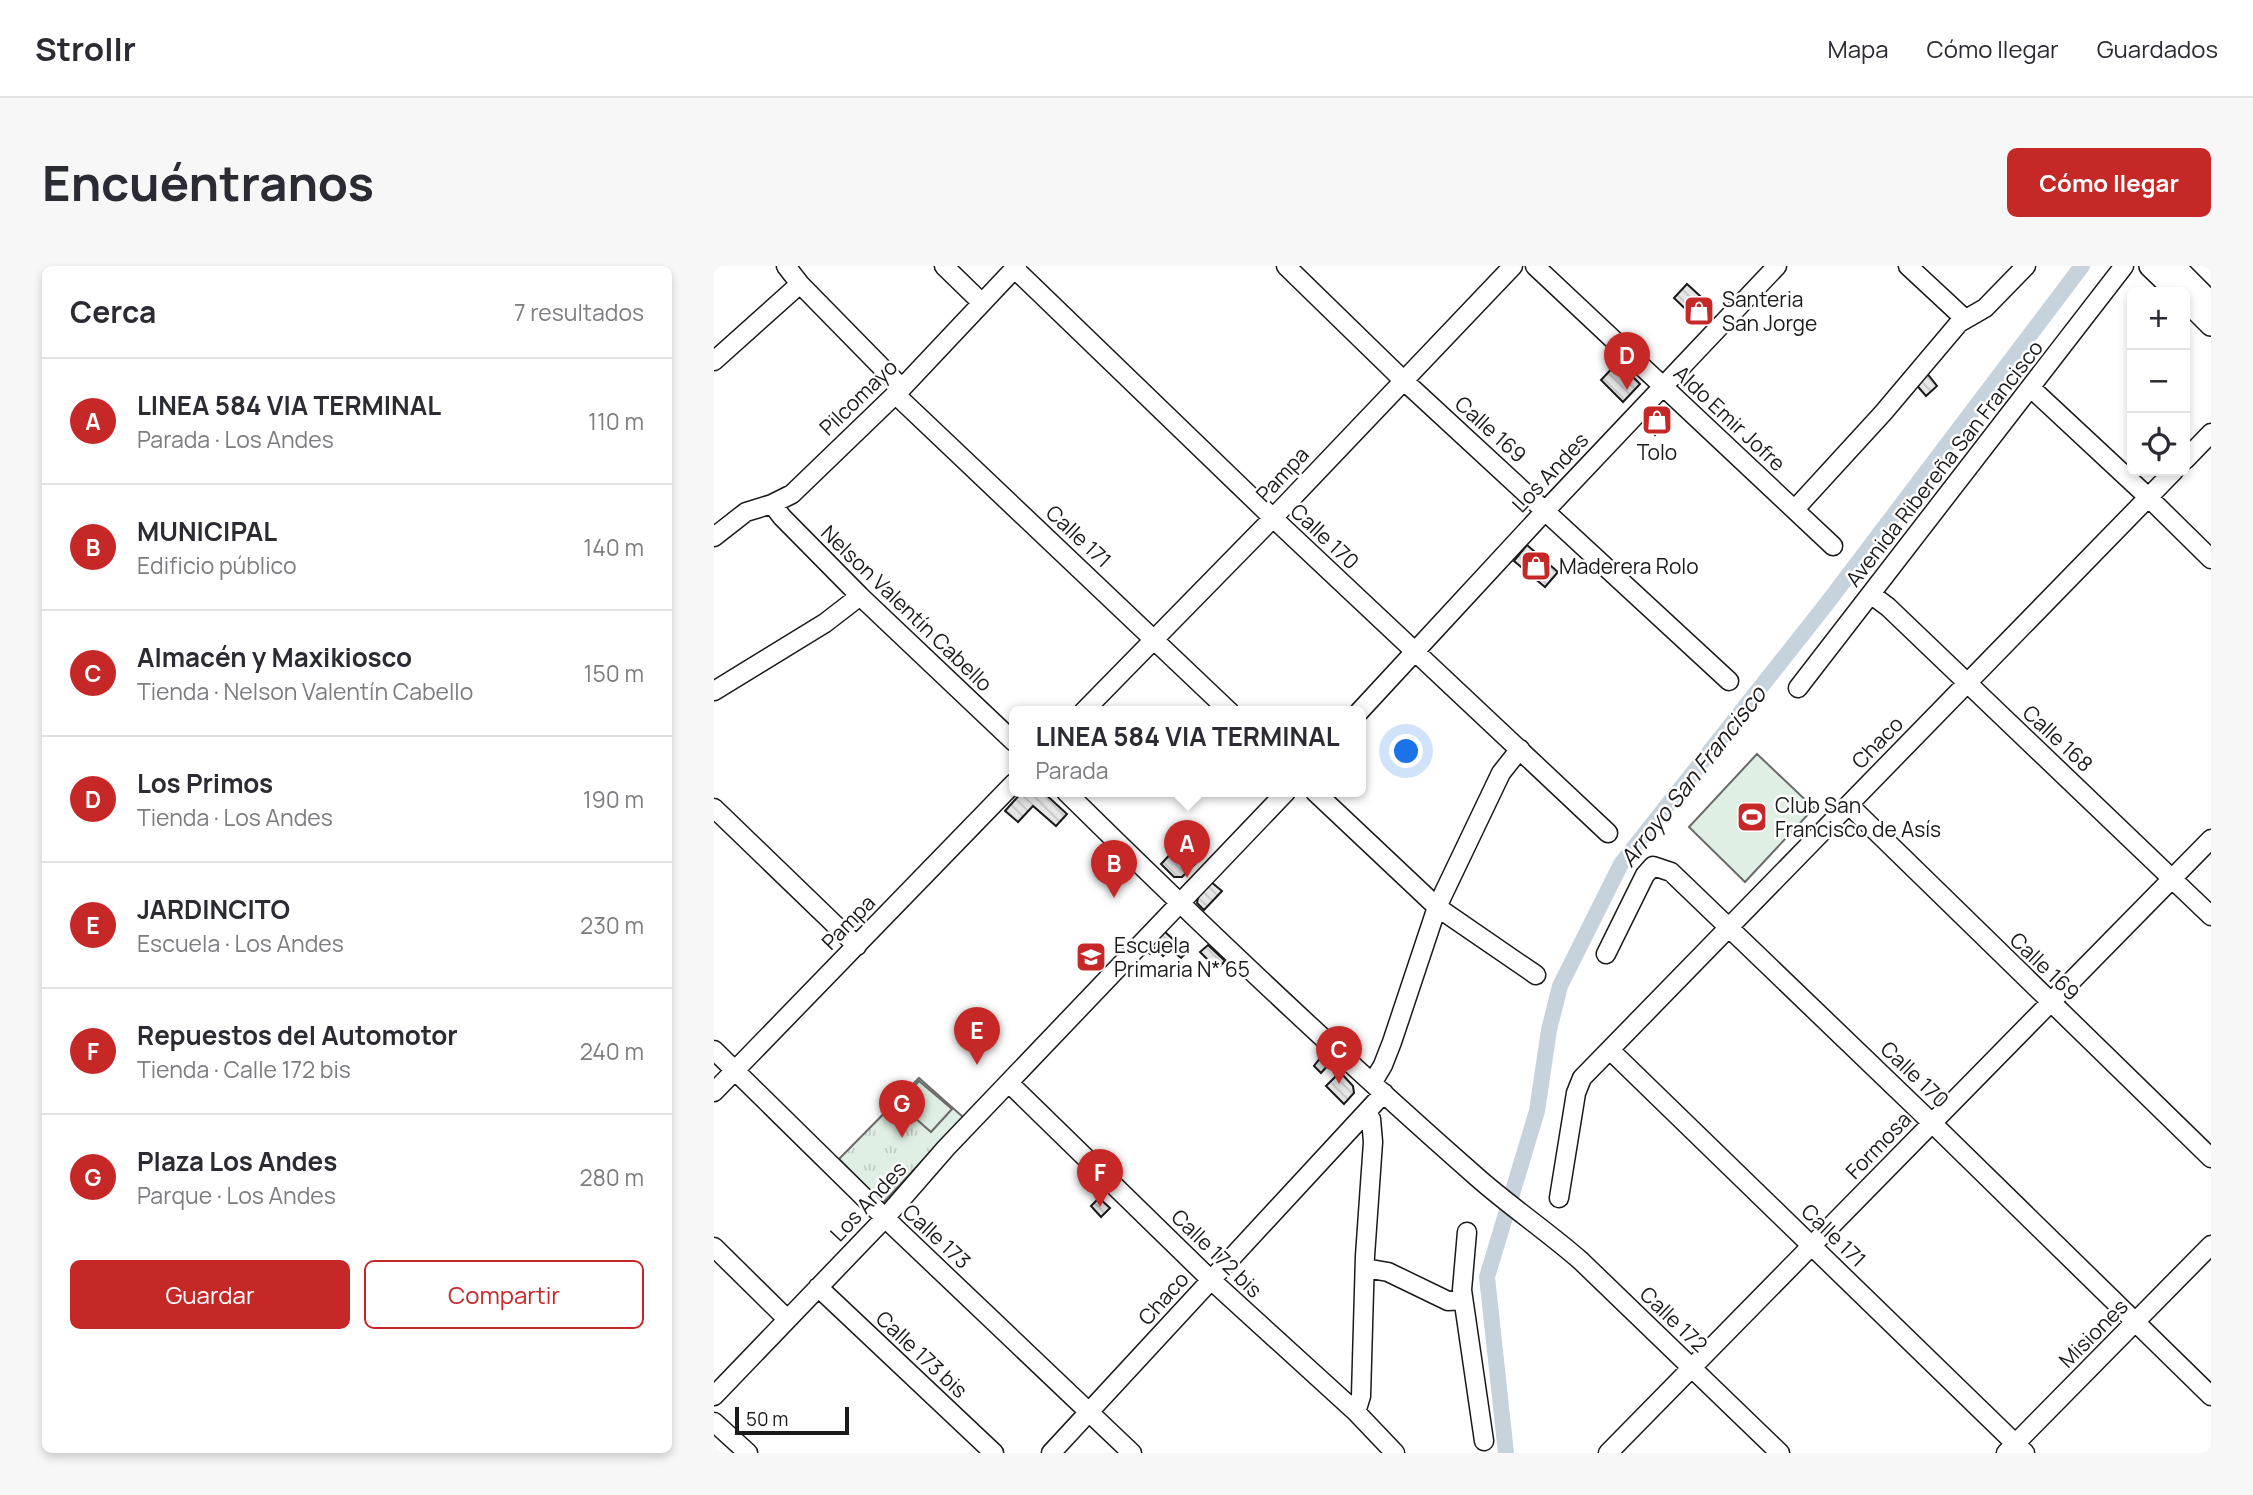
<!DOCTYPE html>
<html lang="es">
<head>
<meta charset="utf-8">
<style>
  :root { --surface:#fff; --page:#f7f7f7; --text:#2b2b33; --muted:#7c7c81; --line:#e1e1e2; --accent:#c62828 }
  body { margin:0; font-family:Manrope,sans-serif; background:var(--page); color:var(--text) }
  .controls { position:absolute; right:21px; top:21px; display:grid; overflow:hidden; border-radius:10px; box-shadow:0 4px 10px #0003 }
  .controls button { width:63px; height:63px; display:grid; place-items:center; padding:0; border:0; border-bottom:2px solid var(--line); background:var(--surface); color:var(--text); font:35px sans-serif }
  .scale { position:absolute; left:21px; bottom:18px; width:114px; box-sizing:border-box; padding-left:7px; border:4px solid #1a1a1a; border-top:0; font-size:19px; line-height:24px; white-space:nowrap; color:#1a1a1a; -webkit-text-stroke:5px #fff; paint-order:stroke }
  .you { position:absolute; left:693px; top:486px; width:24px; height:24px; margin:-18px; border:5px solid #fff; border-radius:50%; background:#1a73e8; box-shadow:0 0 0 10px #1a73e833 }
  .badge { display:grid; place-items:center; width:46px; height:46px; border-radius:50%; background:var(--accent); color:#fff; font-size:23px; font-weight:700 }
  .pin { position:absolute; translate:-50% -58px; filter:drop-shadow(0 2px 4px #0008) }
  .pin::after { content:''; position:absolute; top:37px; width:24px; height:21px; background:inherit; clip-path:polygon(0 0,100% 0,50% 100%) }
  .popup { position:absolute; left:295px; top:440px; width:357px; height:91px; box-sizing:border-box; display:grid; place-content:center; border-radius:10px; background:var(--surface); filter:drop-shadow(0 2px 5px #0005); font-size:23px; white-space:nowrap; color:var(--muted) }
  .popup b { font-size:26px; color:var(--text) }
  .popup::after { content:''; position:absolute; left:50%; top:100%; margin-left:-14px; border:14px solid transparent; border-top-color:var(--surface) }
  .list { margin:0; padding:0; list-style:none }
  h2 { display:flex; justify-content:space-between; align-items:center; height:91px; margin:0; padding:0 28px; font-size:30px }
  h2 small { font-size:23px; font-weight:400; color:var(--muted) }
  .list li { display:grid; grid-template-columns:46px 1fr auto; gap:21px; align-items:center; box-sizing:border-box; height:126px; padding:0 28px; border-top:2px solid var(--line) }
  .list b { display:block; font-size:26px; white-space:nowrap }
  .list p { margin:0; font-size:23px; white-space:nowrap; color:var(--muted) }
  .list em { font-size:23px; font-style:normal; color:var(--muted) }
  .actions { display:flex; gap:14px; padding:21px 28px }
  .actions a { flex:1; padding:16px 0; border:2px solid var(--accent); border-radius:10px; text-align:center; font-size:24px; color:var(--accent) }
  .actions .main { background:var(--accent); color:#fff }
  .icon { flex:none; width:38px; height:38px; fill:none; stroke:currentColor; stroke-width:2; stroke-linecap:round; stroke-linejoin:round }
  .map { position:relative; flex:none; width:1497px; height:1187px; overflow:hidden; border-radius:10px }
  header { display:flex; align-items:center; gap:42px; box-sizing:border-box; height:98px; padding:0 35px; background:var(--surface); border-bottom:2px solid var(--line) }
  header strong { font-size:33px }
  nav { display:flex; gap:38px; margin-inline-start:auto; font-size:24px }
  .intro { display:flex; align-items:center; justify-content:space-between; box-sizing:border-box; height:168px; padding:0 42px }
  h1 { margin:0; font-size:49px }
  .button { padding:18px 32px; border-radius:10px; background:var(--accent); color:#fff; font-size:24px; font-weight:700 }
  main { display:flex; gap:42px; padding:0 42px }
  aside { flex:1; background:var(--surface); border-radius:10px; box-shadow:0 4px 10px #0003 }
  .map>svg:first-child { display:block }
</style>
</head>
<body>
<header>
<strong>Strollr</strong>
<nav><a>Mapa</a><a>Cómo llegar</a><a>Guardados</a></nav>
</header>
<div class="intro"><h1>Encuéntranos</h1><a class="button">Cómo llegar</a></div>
<main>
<aside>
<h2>Cerca<small>7 resultados</small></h2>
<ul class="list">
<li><span class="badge">A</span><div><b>LINEA 584 VIA TERMINAL</b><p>Parada · Los Andes</p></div><em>110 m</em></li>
<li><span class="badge">B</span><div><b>MUNICIPAL</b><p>Edificio público</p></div><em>140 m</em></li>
<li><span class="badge">C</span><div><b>Almacén y Maxikiosco</b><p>Tienda · Nelson Valentín Cabello</p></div><em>150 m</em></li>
<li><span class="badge">D</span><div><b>Los Primos</b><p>Tienda · Los Andes</p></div><em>190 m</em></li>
<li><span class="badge">E</span><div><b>JARDINCITO</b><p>Escuela · Los Andes</p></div><em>230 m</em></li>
<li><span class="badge">F</span><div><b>Repuestos del Automotor</b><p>Tienda · Calle 172 bis</p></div><em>240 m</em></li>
<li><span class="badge">G</span><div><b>Plaza Los Andes</b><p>Parque · Los Andes</p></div><em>280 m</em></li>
</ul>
<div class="actions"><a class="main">Guardar</a><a>Compartir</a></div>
</aside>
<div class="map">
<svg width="1497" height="1187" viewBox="0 0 1497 1187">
  <defs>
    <pattern id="park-tufts" width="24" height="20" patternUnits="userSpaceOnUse" patternTransform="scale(1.75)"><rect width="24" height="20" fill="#e0efe3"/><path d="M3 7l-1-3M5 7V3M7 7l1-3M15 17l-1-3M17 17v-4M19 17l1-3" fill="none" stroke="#c0ccc2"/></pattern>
    <pattern id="building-back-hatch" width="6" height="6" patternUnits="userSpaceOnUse" patternTransform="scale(1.75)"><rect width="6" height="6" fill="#e6e6e6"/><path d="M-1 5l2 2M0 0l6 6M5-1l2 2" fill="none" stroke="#c5c5c5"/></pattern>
  </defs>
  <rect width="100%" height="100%" fill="#fff"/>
  <path fill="url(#park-tufts)" stroke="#6a6a6a" stroke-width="2" d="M205,812L249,851L169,937L125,893Z"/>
  <path fill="#e0efe3" stroke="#6a6a6a" stroke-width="2" d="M1043,488L1100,542L1031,616L975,561Z
    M205,815L238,843L217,866L185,838Z"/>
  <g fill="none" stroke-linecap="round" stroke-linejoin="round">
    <path stroke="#c6d2dc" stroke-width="16" d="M792,1187L773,1011L823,845L835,764L846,720L907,598L1114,336L1368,0"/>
  </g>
  <path fill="url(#building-back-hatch)" stroke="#1a1a1a" stroke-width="2" d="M973,18L996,39L982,53L960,32Z
    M904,96L926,118L909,136L887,114Z
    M1212,106L1223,120L1212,130L1200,116Z
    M944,140L957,153L941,169L928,156Z
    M813,279L844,306L831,321L800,295Z
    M308,526H329L353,548L342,560L319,540L304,556L291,545Z
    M463,581L481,598L468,611H460L447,598Z
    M496,615L508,625L490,644L483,637L485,626Z
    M450,665L473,686L467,692L456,683L449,690L441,682L436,688L432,684Z
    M494,679L511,695L503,703L486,686Z
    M607,791L615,798L607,807L600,800Z
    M626,806L639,820L640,827L630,838L612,820Z
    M385,932L396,942L387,951L377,940Z"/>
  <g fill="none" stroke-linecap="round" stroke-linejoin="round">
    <g stroke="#1a1a1a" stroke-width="21">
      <path id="minor" d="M72,0L86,18L188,122
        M230,0L268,37
        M572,0L688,113L1015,415
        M821,0L1119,280
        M1194,0L1251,53
        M301,3L559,252L894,567
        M0,95L86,18
        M1317,122L1434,231L1497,293
        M181,128L516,446
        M1471,194L1497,167
        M58,238L68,251L146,330L300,476
        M1081,243L1169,147L1245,57L1271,42L1312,0
        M0,271L32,246L58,238L78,228L188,122L303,0
        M1158,329L1174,341L1497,650
        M1084,422L1410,0
        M0,425L111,357L146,330
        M369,446L559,252L799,0
        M645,446L832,244L1063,0
        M352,526C486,658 623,788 764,912C797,941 834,966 867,995L1066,1187
        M601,526L723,641L822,709
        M1135,539L1497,892
        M0,542L143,680
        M892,688L931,609L939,600L957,606L1217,856L1497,1130
        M0,784L171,952L418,1187
        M896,784L1311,1187
        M659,816L669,799L678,776L723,641L787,507L806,483
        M295,817L496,1013L642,1146L681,1187
        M0,826L300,517
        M845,932L862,827L868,812L1460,205
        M753,966L748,1024L770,1175
        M0,981L73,1053
        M651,1002L674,1006L734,1035L749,1034
        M104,1021L280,1187
        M0,1130L171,952L232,882L572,526
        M642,1146L647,1130L651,990L659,876L657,853L652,847
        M0,1156L34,1187
        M337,1187L670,827
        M894,1187L1497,573
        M1292,1187L1497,979"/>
    </g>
    <g stroke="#1a1a1a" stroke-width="24">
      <path id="major" d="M1436,0L1463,26
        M1460,0L1497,37
        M1471,33L1497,59"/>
    </g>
    <use href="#minor" stroke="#fff" stroke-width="18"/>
    <use href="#major" stroke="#fff" stroke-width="21"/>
  </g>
  <defs>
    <g id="shop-square" transform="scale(1.575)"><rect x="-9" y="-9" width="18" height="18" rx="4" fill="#c62828" stroke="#fff"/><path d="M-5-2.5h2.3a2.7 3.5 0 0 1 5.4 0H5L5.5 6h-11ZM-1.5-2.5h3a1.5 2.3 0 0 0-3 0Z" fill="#fff"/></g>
    <g id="stadium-square" transform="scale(1.575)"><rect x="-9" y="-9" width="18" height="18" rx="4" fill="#c62828" stroke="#fff"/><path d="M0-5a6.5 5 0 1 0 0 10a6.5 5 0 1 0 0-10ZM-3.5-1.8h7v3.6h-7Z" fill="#fff"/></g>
    <g id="school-square" transform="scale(1.575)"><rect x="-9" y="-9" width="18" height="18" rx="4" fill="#c62828" stroke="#fff"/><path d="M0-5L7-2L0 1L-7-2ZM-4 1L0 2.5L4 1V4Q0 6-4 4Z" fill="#fff"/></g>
  </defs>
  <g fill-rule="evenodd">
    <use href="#shop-square" x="985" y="45"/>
    <use href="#shop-square" x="943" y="154"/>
    <use href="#shop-square" x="822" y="300"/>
    <use href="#stadium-square" x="1038" y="551"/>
    <use href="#school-square" x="377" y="691"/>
  </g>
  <g text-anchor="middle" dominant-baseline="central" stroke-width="5" stroke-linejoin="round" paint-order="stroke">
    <g font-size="21" fill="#1a1a1a" stroke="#fff" text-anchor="start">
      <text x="1008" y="33">Santeria<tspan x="1008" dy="24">San Jorge</tspan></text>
      <text x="943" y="186" text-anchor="middle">Tolo</text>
      <text x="845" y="300">Maderera Rolo</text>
      <text x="1061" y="539">Club San<tspan x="1061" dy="24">Francisco de Asís</tspan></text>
      <text x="400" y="679">Escuela<tspan x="400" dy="24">Primaria N* 65</tspan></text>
    </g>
    <g font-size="21" fill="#1a1a1a" stroke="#fff">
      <text transform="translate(144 131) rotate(-44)">Pilcomayo</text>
      <text transform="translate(1016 152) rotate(43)">Aldo Emir Jofre</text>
      <text transform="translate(777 163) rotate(42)">Calle 169</text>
      <text transform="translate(1230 197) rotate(-52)">Avenida Ribereña San Francisco</text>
      <text transform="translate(836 206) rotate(-47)">Los Andes</text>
      <text transform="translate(568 208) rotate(-47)">Pampa</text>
      <text transform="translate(365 270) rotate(43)">Calle 171</text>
      <text transform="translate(611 270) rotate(43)">Calle 170</text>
      <text transform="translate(193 342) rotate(44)">Nelson Valentín Cabello</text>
      <text transform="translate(1344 472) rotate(43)">Calle 168</text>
      <text transform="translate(1163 476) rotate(-46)">Chaco</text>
      <text transform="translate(134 656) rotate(-46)">Pampa</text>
      <text transform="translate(1331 700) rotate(44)">Calle 169</text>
      <text transform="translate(1201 808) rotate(44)">Calle 170</text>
      <text transform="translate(1164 879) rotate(-46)">Formosa</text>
      <text transform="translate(154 935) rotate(-47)">Los Andes</text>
      <text transform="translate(1120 969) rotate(44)">Calle 171</text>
      <text transform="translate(223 970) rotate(43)">Calle 173</text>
      <text transform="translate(503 987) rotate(44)">Calle 172 bis</text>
      <text transform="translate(449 1032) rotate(-48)">Chaco</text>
      <text transform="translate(960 1053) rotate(44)">Calle 172</text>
      <text transform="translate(1379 1067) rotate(-45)">Misiones</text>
      <text transform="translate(208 1088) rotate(43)">Calle 173 bis</text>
    </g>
    <g font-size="23" font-style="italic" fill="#1a1a1a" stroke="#fff">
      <text transform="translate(978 510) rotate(-52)">Arroyo San Francisco</text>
    </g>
  </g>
</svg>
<div class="controls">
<button>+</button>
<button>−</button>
<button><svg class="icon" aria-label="locate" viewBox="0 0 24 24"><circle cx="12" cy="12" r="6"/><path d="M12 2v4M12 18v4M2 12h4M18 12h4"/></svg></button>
</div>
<div class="scale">50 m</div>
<div class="you"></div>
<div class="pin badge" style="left:473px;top:612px">A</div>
<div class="popup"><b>LINEA 584 VIA TERMINAL</b>Parada</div>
<div class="pin badge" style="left:400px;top:632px">B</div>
<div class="pin badge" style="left:625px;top:818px">C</div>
<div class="pin badge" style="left:913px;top:124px">D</div>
<div class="pin badge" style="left:263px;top:799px">E</div>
<div class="pin badge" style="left:386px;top:941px">F</div>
<div class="pin badge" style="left:188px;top:872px">G</div>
</div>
</main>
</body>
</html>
